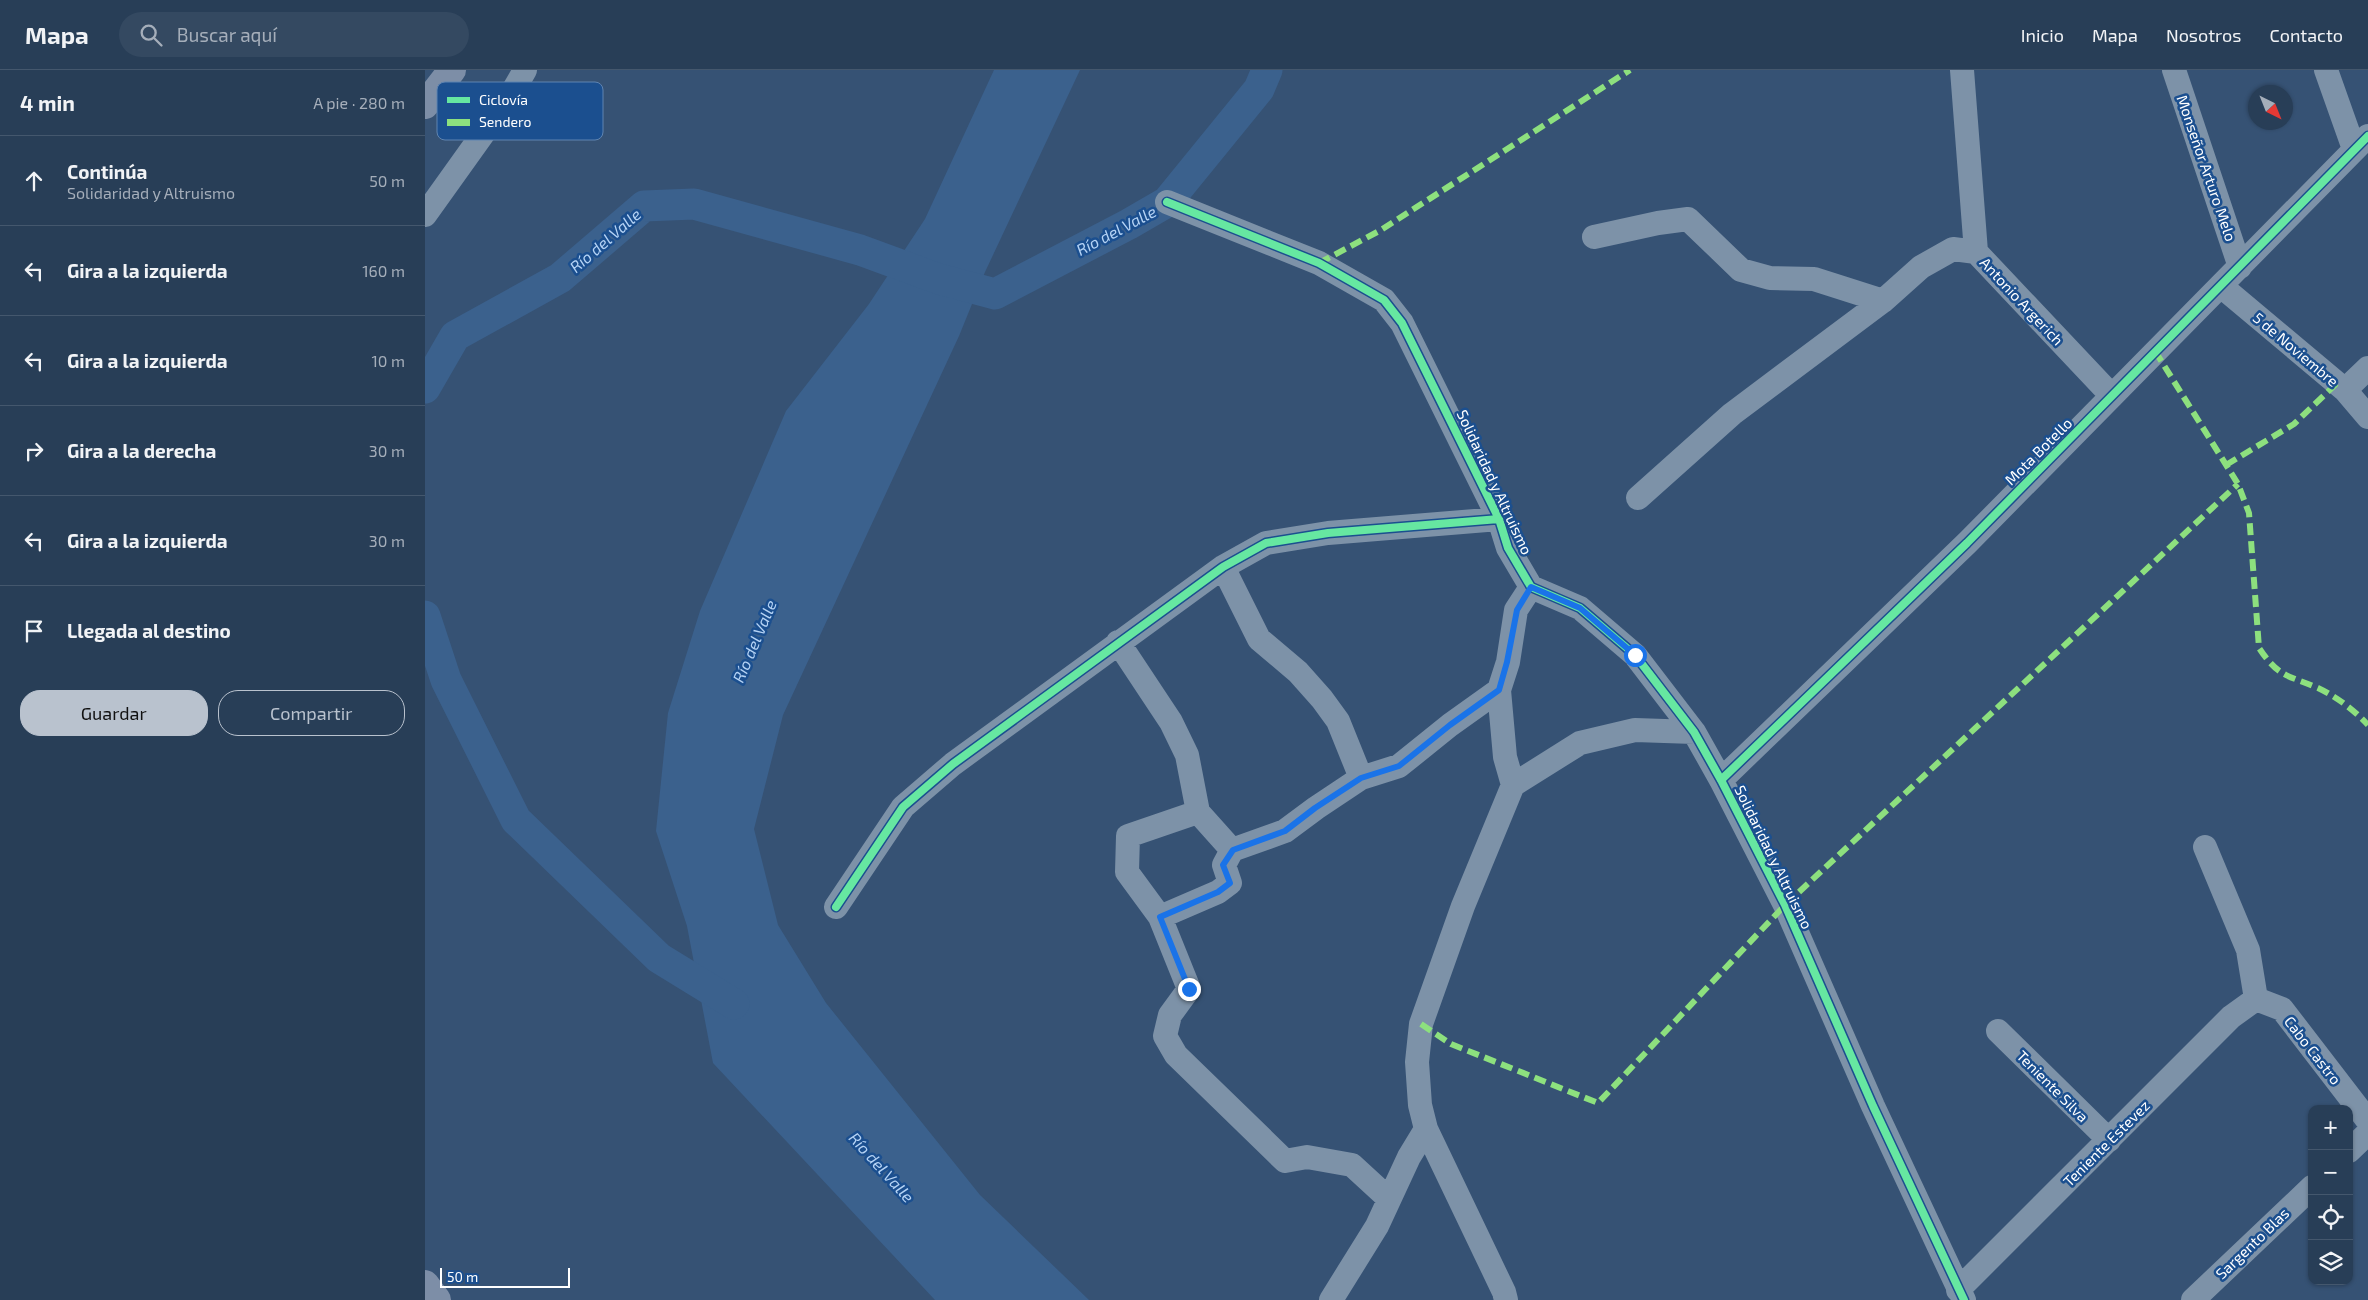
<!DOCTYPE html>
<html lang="es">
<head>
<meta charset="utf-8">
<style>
  :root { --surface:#283e57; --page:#344961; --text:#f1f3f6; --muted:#a5aeba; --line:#44576d; --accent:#b9c2ce }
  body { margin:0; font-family:"Exo 2",sans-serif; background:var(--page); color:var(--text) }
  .controls { position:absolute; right:15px; bottom:15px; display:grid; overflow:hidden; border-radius:10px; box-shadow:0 1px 4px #0004 }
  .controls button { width:45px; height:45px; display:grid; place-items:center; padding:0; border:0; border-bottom:1px solid var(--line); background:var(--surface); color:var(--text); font:25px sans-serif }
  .compass { position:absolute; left:1823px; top:15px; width:45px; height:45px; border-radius:50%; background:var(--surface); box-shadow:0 1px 4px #0004; rotate:137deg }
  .scale { position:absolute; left:15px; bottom:12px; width:130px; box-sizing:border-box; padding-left:5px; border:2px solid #fff; border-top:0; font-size:14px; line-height:18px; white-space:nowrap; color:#fff; -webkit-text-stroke:4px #1b4f8f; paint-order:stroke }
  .stop { position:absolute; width:15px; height:15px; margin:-11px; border:4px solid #1a73e8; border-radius:50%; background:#fff }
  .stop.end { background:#1a73e8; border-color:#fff; box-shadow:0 1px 5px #0008 }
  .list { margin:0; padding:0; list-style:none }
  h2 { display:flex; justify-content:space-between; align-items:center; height:65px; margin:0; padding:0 20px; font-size:21px }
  h2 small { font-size:16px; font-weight:400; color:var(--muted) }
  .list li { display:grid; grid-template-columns:32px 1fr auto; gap:15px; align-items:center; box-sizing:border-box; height:90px; padding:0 20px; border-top:1px solid var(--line) }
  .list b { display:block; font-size:19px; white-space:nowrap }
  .list p { margin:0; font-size:16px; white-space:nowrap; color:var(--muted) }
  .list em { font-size:16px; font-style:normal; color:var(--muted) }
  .actions { display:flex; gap:10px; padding:15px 20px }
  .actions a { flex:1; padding:11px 0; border:1px solid var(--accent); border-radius:20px; text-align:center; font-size:18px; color:var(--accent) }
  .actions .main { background:var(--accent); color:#111 }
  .icon { flex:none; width:28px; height:28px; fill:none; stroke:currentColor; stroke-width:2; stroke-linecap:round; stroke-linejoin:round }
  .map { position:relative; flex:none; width:1943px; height:1230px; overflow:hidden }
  header { display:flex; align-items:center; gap:30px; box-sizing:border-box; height:70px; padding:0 25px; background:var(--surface); border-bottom:1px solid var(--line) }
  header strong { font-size:24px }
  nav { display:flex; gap:28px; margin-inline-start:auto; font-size:18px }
  .search { width:350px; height:45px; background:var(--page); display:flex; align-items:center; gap:12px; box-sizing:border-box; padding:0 18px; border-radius:28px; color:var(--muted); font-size:19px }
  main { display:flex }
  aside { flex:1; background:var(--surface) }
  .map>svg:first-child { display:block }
</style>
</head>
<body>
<header>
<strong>Mapa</strong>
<div class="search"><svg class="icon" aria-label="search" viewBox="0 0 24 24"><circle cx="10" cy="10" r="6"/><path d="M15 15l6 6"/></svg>Buscar aquí</div>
<nav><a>Inicio</a><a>Mapa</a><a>Nosotros</a><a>Contacto</a></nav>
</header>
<main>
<aside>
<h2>4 min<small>A pie · 280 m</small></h2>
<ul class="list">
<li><svg class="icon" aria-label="ahead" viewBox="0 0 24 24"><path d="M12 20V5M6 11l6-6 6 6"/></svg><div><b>Continúa</b><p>Solidaridad y Altruismo</p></div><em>50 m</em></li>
<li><svg class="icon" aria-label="left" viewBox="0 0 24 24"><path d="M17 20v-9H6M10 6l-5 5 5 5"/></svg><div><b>Gira a la izquierda</b></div><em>160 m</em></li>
<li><svg class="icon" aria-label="left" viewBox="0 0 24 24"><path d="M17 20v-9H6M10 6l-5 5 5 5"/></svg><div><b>Gira a la izquierda</b></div><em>10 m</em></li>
<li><svg class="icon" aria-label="right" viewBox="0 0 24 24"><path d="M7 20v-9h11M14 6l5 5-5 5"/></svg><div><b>Gira a la derecha</b></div><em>30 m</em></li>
<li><svg class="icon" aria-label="left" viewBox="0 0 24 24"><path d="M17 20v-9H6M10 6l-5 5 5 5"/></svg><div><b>Gira a la izquierda</b></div><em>30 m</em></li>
<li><svg class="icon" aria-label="arrive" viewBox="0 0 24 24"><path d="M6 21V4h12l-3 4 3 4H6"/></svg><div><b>Llegada al destino</b></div></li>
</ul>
<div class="actions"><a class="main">Guardar</a><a>Compartir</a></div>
</aside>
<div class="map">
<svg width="1943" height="1230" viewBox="0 0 1943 1230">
  <rect width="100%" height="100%" fill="#365274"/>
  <path fill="#3b618d" d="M569,0H655L560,202L534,266L358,645L329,759L353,855L401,933L555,1125L664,1230H510L288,993L262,856L231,761L243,643L275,541L361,341L444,234L500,149Z"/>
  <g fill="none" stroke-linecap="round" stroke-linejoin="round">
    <path stroke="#3b618d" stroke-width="31" d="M0,318L30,266L135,208L219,136L269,134L435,180L514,209L570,224L704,154L742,132L834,19L842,0
      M0,546L21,610L91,750L234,888L309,934"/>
    <path stroke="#7d92a8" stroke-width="24" d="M1537,0L1551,182L1687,326
      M1749,0L1815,197
      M1901,0L1929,79
      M742,132L894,193L959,230L977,253L1074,449L1083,478L1106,517L1155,538L1210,585L1269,662L1296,710L1360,835L1448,1036L1539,1230
      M0,145L85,26L100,0
      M1169,167L1233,153L1263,149L1316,200L1345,208L1389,209L1458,231
      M1796,216L1920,320L1943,347
      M1920,320L1943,298
      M1213,428L1307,344L1458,231L1496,197L1528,179L1551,182
      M798,497L834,569L873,602L897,629L913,651L936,708
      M693,572L746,652L762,685L773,742L807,780L860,761L891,738L936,708L974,696L1025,655L1074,620
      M1296,710L1542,473L1943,66
      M1088,715L1155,673L1210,660L1269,662
      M1780,777L1823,880L1831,929
      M807,780L799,795L805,813L793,822L735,847L764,919L745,945L740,966L751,985L860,1091L882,1087L927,1095L964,1129
      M411,837L478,737L528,694L798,497L841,473L903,463L1074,449
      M735,847L702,802L703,766L773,742
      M1831,929L1857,939L1943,1051
      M1573,961L1684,1070
      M1924,1081L1943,1063
      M1533,1220L1806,947L1831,929
      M906,1230L952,1156L984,1087L1001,1059
      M1081,1230L1079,1222L1001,1059L995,1035L992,992L996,954L1038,836L1088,715L1080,687L1074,620L1083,592L1091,540L1106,517
      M1768,1230L1887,1117"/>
    <path stroke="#7d8ea7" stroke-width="28" d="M0,35L27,0
      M0,1214L12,1230"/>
    <path stroke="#8de07e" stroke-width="6" stroke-dasharray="12 6" stroke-linecap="butt" d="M894,193L956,160L1205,0
      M1730,281L1813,414L1824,443L1834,578C1854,608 1863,605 1893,618C1912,627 1929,640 1943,655
      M1801,395L1869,354L1912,313
      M996,954L1026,974L1173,1033L1360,835L1813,414"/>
    <g stroke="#1b4f8f" stroke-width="11">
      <path id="cycleway" d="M742,132L894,193L959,230L977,253L1074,449L1083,478L1106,517L1155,538L1210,585L1269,662L1296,710L1360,835L1448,1036L1539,1230
        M1296,710L1542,473L1943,66
        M411,837L478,737L528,694L798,497L841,473L903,463L1074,449"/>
    </g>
    <use href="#cycleway" stroke="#66e7a1" stroke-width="8"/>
  </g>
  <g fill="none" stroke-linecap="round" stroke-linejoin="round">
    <path stroke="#1a73e8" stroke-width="6" d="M764,919L735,847L793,822L805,813L798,795L808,780L860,761L890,738L936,708L974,696L1025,655L1074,620L1082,592L1092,540L1106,517L1155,538L1210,585"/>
  </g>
  <g text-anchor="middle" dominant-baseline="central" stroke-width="5" stroke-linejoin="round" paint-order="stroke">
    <g font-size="15" fill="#fff" stroke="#1b4f8f">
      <text transform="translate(1782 98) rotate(71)">Monseñor Arturo Melo</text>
      <text transform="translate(1597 231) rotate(47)">Antonio Argerich</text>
      <text transform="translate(1871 279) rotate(40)">5 de Noviembre</text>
      <text transform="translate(1613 381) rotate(-45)">Mota Botello</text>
      <text transform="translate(1070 412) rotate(65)">Solidaridad y Altruismo</text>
      <text transform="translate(1349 787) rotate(64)">Solidaridad y Altruismo</text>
      <text transform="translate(1888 980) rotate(52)">Cabo Castro</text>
      <text transform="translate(1628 1016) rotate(45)">Teniente Silva</text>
      <text transform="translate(1681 1073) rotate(-45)">Teniente Estevez</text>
      <text transform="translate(1827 1173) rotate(-44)">Sargento Blas</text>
    </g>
    <g font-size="16" font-style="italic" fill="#b5d3f5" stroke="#1b4f8f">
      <text transform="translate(691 160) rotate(-28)">Río del Valle</text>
      <text transform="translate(180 170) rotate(-41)">Río del Valle</text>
      <text transform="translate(329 571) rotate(-67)">Río del Valle</text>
      <text transform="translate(457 1097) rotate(48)">Río del Valle</text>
    </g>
  </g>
  <rect x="12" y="12" width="166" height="58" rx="8" fill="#1b4f8f" stroke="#5f84b1" stroke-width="1"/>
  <rect x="22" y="27" width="23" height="6" fill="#66e7a1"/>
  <rect x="22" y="49" width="23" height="7" fill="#8de07e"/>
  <g font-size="14" fill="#fff">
    <text x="54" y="35">Ciclovía</text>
    <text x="54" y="57">Sendero</text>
  </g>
</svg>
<div class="controls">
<button>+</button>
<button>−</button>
<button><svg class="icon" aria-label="locate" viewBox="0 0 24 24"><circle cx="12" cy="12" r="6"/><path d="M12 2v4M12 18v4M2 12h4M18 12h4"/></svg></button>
<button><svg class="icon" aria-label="layers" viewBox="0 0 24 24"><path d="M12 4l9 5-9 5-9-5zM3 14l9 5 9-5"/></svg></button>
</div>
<svg class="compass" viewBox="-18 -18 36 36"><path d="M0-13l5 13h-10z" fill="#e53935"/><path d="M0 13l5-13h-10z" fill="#a5aeba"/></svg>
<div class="scale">50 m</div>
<div class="stop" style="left:1210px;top:585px"></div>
<div class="stop end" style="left:764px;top:919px"></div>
</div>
</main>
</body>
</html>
